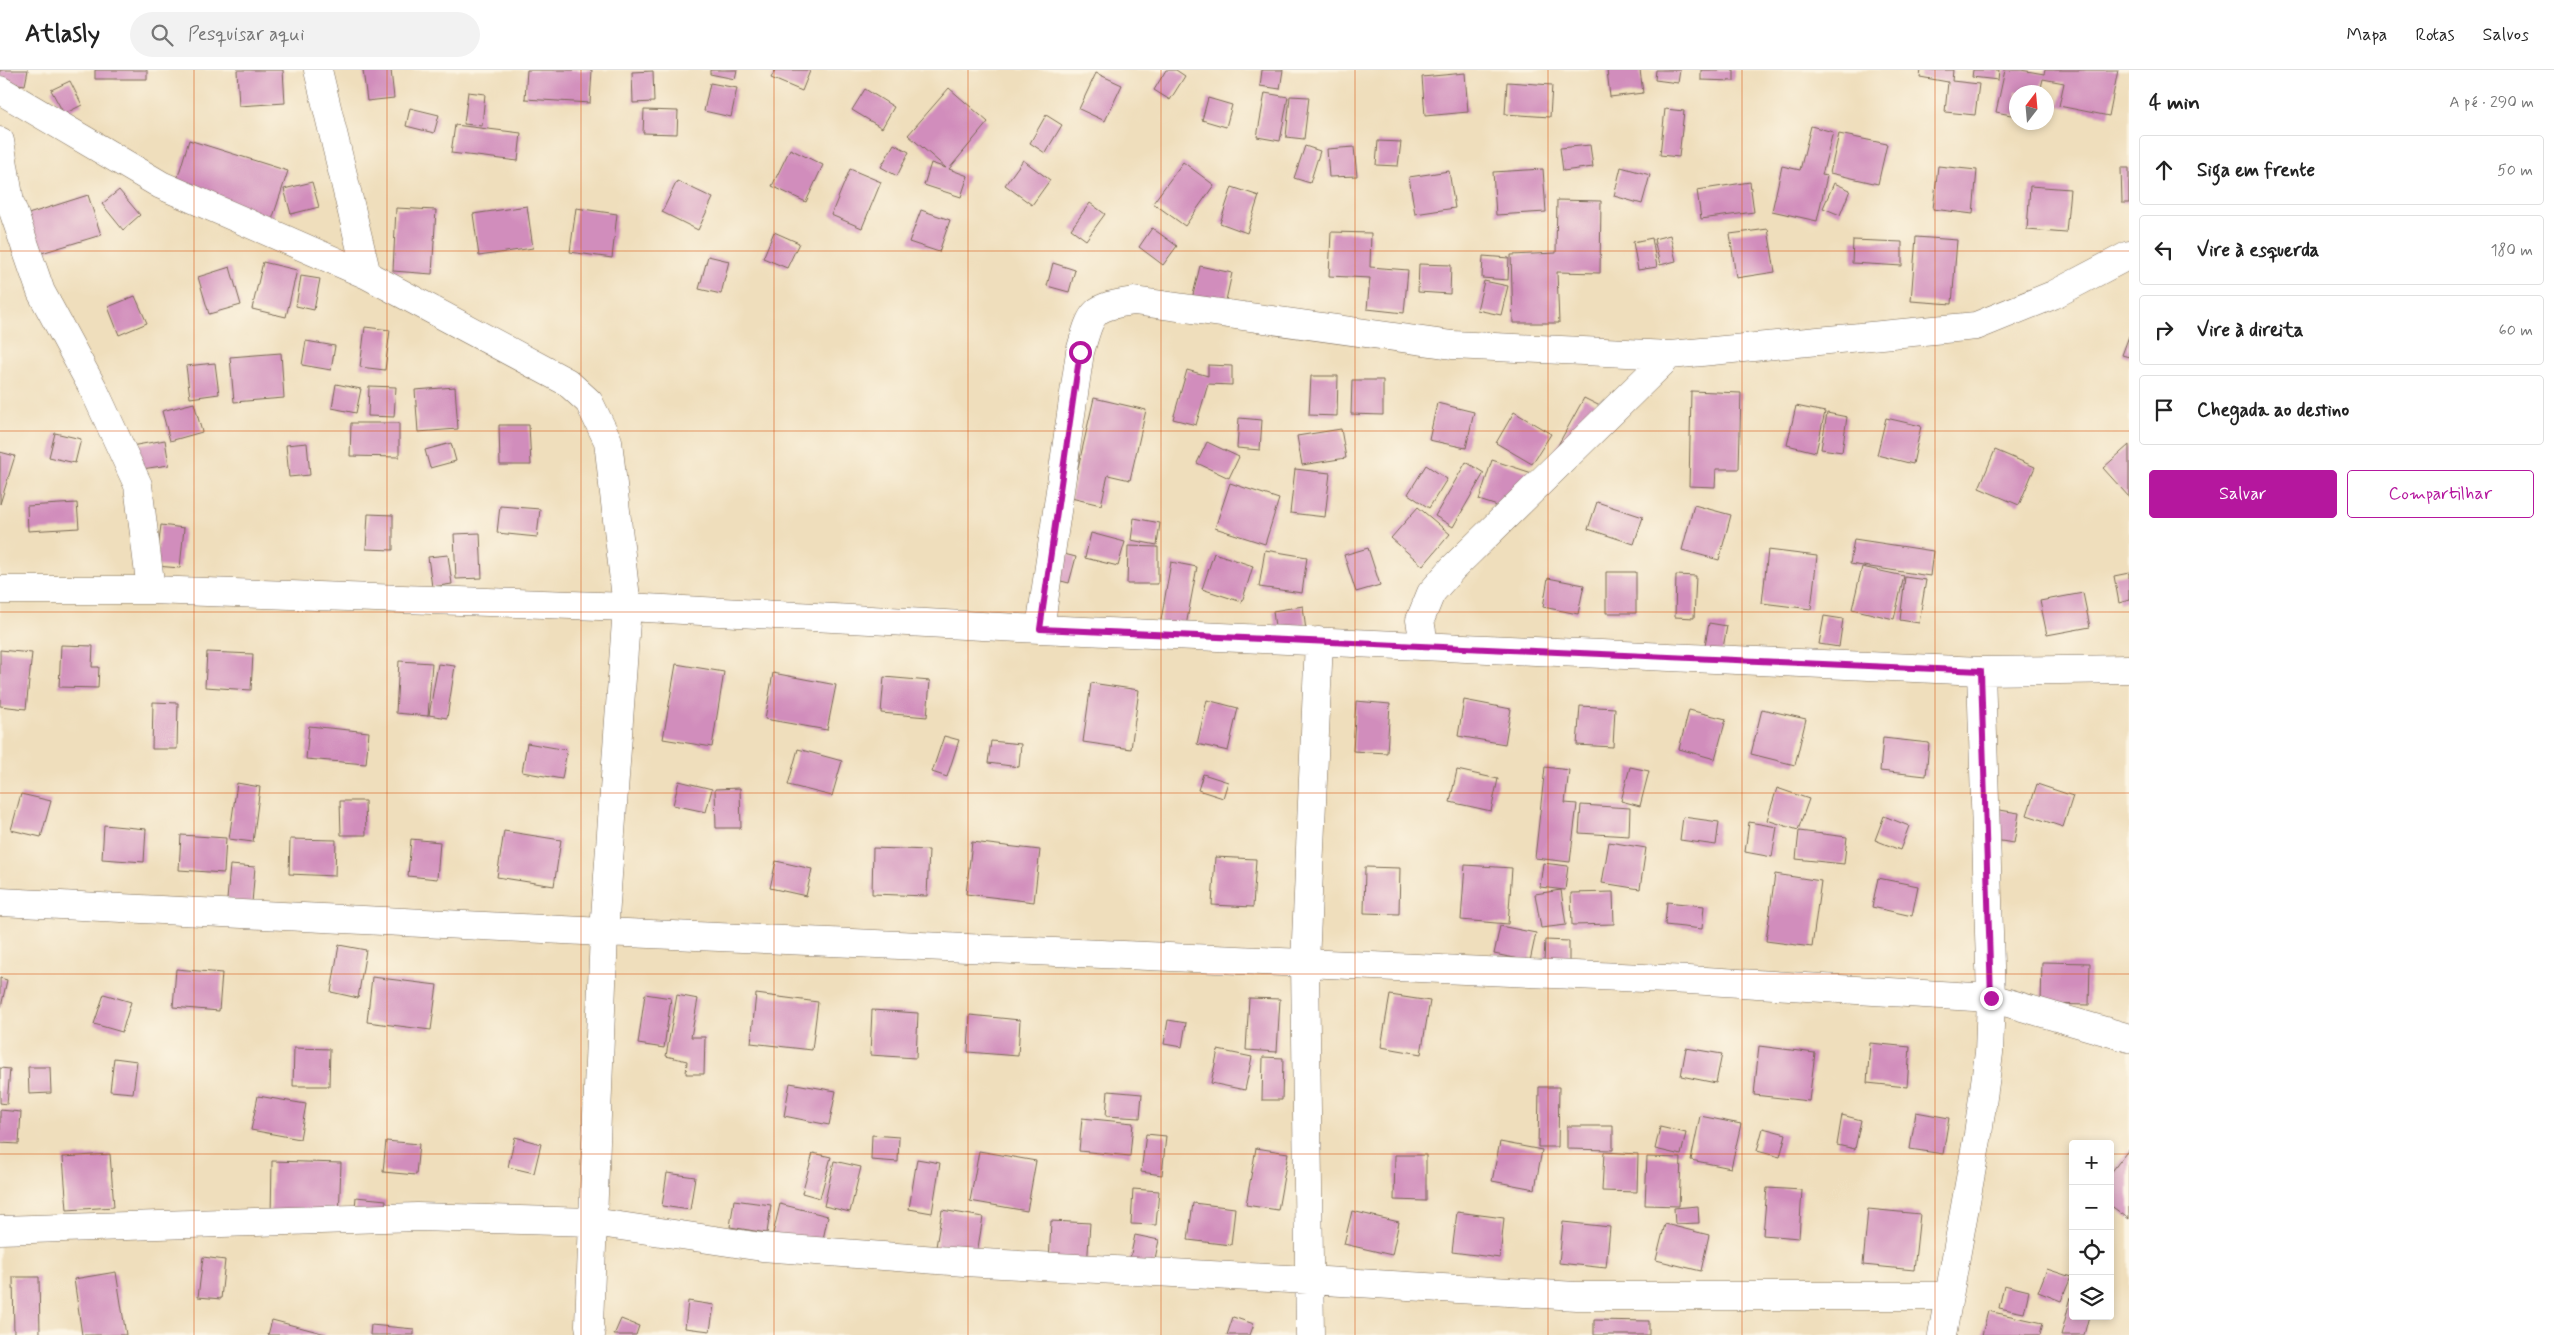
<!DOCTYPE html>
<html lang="pt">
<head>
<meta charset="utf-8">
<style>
  :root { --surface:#fff; --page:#f2f2f2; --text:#222; --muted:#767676; --line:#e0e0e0; --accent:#b5179e }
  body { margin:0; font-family:Mynerve,sans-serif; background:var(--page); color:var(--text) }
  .controls { position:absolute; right:15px; bottom:15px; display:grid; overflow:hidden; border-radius:5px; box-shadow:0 2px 8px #0003 }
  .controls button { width:45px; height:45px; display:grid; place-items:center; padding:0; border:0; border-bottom:1px solid var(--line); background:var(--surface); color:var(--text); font:25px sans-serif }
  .compass { position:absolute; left:2009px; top:15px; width:45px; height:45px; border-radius:50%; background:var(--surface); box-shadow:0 2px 8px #0003; rotate:16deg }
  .stop { position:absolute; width:15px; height:15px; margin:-11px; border:4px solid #b5179e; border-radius:50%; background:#fff }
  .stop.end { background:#b5179e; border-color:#fff; box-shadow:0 1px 5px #0008 }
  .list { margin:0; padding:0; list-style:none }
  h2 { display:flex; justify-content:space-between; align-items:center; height:65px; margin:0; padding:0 20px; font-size:21px }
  h2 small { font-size:16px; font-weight:400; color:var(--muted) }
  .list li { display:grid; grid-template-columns:32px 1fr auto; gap:15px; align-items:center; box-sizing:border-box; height:70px; margin:0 10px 10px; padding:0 10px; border:1px solid var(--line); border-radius:5px }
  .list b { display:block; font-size:19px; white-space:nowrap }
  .list em { font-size:16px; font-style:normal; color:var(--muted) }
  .actions { display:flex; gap:10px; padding:15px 20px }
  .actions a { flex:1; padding:11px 0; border:1px solid var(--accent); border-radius:5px; text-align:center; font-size:18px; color:var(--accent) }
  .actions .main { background:var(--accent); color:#fff }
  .icon { flex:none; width:28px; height:28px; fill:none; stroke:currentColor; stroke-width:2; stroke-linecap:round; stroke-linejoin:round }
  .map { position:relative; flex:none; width:2129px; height:1265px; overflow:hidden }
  header { display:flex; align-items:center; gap:30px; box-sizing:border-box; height:70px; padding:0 25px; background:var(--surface); border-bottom:1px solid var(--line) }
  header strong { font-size:24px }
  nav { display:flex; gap:28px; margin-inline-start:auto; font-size:18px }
  .search { width:350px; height:45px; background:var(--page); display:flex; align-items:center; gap:12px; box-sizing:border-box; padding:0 18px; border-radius:28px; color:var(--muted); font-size:19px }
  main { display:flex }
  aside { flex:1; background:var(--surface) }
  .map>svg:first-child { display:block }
</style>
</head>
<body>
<header>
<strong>Atlasly</strong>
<div class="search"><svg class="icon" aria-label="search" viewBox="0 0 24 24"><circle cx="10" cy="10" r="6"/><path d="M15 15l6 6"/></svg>Pesquisar aqui</div>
<nav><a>Mapa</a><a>Rotas</a><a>Salvos</a></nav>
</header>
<main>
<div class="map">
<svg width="2129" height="1265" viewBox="0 0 2129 1265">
  <rect width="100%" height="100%" fill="#fcf5e5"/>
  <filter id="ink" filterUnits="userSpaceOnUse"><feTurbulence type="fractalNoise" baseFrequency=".02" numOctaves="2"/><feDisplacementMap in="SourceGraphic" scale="10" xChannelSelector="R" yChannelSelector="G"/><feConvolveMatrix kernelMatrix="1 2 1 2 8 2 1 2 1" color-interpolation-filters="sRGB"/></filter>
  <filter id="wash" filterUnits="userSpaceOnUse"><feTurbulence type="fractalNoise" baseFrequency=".0096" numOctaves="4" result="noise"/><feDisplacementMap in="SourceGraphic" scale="20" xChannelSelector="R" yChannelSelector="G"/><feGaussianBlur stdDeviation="1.12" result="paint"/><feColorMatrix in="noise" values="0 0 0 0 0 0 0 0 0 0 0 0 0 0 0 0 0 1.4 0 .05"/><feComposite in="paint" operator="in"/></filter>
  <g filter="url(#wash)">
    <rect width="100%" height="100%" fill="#efdebc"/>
    <g id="blocks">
      <path fill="#d18dbc" d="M0,0H28L25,15L0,11Z
        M95,0H147V9H95Z
        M237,0H283L285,33L239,36Z
        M363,0H391L394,28L367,31Z
        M527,0H592L590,33L525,29Z
        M710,0H737L735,9L710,4Z
        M775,0H809L810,1L802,21L771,8Z
        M1166,0H1176L1185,6L1170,30L1154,20Z
        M1262,0H1283L1280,19L1260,16Z
        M1607,0H1640L1643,23L1610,27Z
        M1656,0H1680L1678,13L1655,10Z
        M1701,0H1734V11L1701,10Z
        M1921,0H1953L1952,11L1979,14L1975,45L1945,42L1948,12L1920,7Z
        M1973,0H1999L1998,10L1972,7Z
        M2005,0H2021L2044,4L2045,0H2118L2109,46L2059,36L2064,13L2043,9L2040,22H2016V46L1996,42Z
        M653,1L654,32L633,33L632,2Z
        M1096,3L1122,15L1105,51L1079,39Z
        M1465,3L1468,42L1425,46L1422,7Z
        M70,11L82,35L64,44L51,20Z
        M1507,12L1552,15L1550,47L1505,44Z
        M710,13L737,18L731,47L704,41Z
        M949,18L988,52L949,99L968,106L961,127L924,115L931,93L946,98L908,65Z
        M865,19L894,37L882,58L852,40Z
        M468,22L485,24L482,56L464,54Z
        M1265,23L1288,27L1280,71L1257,67Z
        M1290,26L1309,27L1304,69L1286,67Z
        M1208,28L1232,35L1226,57L1202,50Z
        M410,38L439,45L434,63L406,56Z
        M1665,39L1684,41L1679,87L1660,85Z
        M644,40L678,41L677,64L643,63Z
        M1046,45L1062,55L1045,83L1030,73Z
        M455,55L521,63L518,91L451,83Z
        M1811,56L1833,62L1822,105L1827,106L1817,151L1772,141L1782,96L1800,100Z
        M1839,64L1887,74L1878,114L1830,103Z
        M189,70L288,101L271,153L173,123Z
        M1378,71L1401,72L1398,96L1376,95Z
        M894,74L909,82L897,106L881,97Z
        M1590,75L1593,97L1563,101L1560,78Z
        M1305,76L1320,81L1310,113L1294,108Z
        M1354,77L1357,106L1329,107L1327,79Z
        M790,79L823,95L806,132L772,116Z
        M1023,90L1050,110L1032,135L1005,115Z
        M1183,92L1214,115L1185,156L1153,133Z
        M1938,96L1977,100L1973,144L1933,139Z
        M1621,97L1650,105L1642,134L1614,126Z
        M2121,98H2129V133H2122Z
        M850,99L881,112L862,158L831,145Z
        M1543,99L1546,142L1496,145L1493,102Z
        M1449,101L1455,138L1415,144L1409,107Z
        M677,111L713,128L698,160L662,142Z
        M312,112L319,137L291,144L284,119Z
        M1750,112L1754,142L1701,149L1697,120Z
        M1834,113L1850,120L1840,145L1823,138Z
        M2030,116L2070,119L2066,163L2027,160Z
        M1232,117L1259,126L1247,163L1220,153Z
        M119,120L140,145L123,160L102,134Z
        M88,125L101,165L35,185L22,146Z
        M1557,130L1601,131L1600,203L1557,202L1559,253H1513L1511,185L1556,183Z
        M1090,133L1105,144L1086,170L1071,159Z
        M527,136L533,178L479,186L473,144Z
        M396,138L436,140L432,204L393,201Z
        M576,138L617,144L612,188L570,182Z
        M921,140L950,150L939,182L909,172Z
        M1152,158L1177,176L1163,195L1139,177Z
        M1768,159L1775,202L1736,208L1730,164Z
        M774,162L799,173L787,198L763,188Z
        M1331,162L1371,163L1370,197L1408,200L1404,243L1367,239L1370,208L1329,206Z
        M1670,165L1676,191L1660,195L1654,169Z
        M1916,167L1957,170L1952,234L1911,231Z
        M1652,168L1657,197L1638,200L1633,172Z
        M1853,170L1902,172V196L1852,193Z
        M708,186L729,191L721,224L699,219Z
        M1483,186L1509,188L1508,210L1482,208Z
        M263,192L297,200L286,247L252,239Z
        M1053,193L1075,200L1069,222L1047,216Z
        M1419,194L1451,195L1450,224L1418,222Z
        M1200,196L1232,203L1223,244L1190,237Z
        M230,197L241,235L209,244L198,207Z
        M301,206L320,209L314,240L296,236Z
        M1484,211L1508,216L1501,245L1477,240Z
        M135,226L147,253L119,265L108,237Z
        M365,257L390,260L385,300L360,297Z
        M2129,266V287L2122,285Z
        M306,271L335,276L331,300L302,295Z
        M281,283L284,328L234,332L230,287Z
        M215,293L219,324L190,328L186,296Z
        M1208,295L1232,296V315L1208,314L1196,355L1173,349L1187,300L1208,306Z
        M1311,306H1338L1337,346L1309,345Z
        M1352,310H1383V345L1351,344Z
        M336,314L361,319L356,343L332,338Z
        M369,316L396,317L394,347L368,346Z
        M455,317L458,359L418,362L415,320Z
        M1691,321L1741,323L1739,399H1716L1715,417L1689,416Z
        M1094,328L1146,340L1130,410L1108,405L1101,435L1071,428Z
        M1584,328L1602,337L1552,386Z
        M194,333L202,362L170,371L162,341Z
        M1437,333L1474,342L1466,378L1429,370Z
        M1796,336L1825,342L1816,382L1787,375Z
        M1514,342L1551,364L1532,394L1496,373Z
        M1827,343L1847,347L1842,382L1821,379Z
        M1239,348L1262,350L1260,380L1237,378Z
        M1886,348L1921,356L1913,394L1877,385Z
        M351,353H399V387L350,386Z
        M499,355H529L531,395H500Z
        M1341,359L1346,388L1302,395L1297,366Z
        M55,363L81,369L75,393L49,387Z
        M165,370L169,395L135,400L131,376Z
        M1207,372L1239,387L1229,408L1197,393Z
        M307,373L310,405L289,407L286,375Z
        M451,373L456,391L430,398L425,380Z
        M2129,375V427L2103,398Z
        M1995,380L2035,397L2019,435L1979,418Z
        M0,382L15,386L0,434Z
        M1492,390L1535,404L1522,444L1479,430Z
        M1466,392L1484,403L1453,457L1435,446Z
        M1426,395L1447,409L1429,438L1408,424Z
        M1295,399L1330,403L1325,447L1290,443Z
        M1230,413L1279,429L1265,474L1215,458Z
        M1597,432L1643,447L1634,474L1588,459Z
        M77,433L79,458L28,461L27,436Z
        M1694,435L1731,445L1719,490L1682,480Z
        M500,436L540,439L537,467L497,463Z
        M1418,437L1450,464L1423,496L1391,468Z
        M368,444L393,445V480L366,479Z
        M1134,448L1160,453L1157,475L1131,470Z
        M161,455L184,458L180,498L156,496Z
        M480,463L482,508L456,509L454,464Z
        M1091,463L1125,472L1118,496L1085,488Z
        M1854,469L1933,481L1930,506L1850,494Z
        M1128,476L1158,477V514H1127Z
        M1368,478L1380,515L1356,522L1344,485Z
        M1265,480L1307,487L1302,523L1259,517Z
        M1768,480L1817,486L1811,539L1762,533Z
        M1056,482L1076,487L1069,513L1049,508Z
        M1214,483L1253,496L1242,532L1202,519Z
        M448,485L452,514L432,517L428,487Z
        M1171,492L1197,497L1185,561L1160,556Z
        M1862,497L1904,506L1894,549L1852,539Z
        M1606,502H1636V543H1606Z
        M2129,503V530L2119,533L2114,506Z
        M1676,505L1696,506L1694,548L1675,547Z
        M1905,507L1926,510L1919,553L1900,550Z
        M1548,508L1584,515L1578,544L1543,537Z
        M2083,523L2090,557L2047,565L2040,531Z
        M1303,536L1306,561L1276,565L1273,541Z
        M1824,546L1843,549L1839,577L1819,574Z
        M1709,553L1727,556L1721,589L1703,586Z
        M61,575L93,576L92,597H99L98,618L59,617Z
        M0,580L32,583L26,639L0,636Z
        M207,582L253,584L251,620L205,617Z
        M399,591L432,593L428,646L396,643Z
        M438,594L455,596L447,648L429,645Z
        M676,594L724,602L712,677L663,669Z
        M773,603L836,615L827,660L765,649Z
        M884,607L930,611L927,647L881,643Z
        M1091,613L1139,620L1131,679L1083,672Z
        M1207,630L1238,638L1228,681L1197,674Z
        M1464,630L1511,639L1505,674L1458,666Z
        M1356,631L1390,634L1387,683L1353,681Z
        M153,632L178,633L177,679H152Z
        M1580,636L1615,638L1613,677L1577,675Z
        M1762,639L1806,649L1795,695L1751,684Z
        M1689,640L1726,649L1715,689L1679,679Z
        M309,656L369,662L366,694L306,689Z
        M944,666L959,670L947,707L932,702Z
        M1883,668L1929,673L1926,706L1880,701Z
        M991,671L1021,674L1019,697L988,693Z
        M527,673L567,680L562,709L522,702Z
        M798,679L842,691L832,726L788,715Z
        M1545,697L1569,700L1565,733L1577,734L1570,792L1535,788Z
        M1630,697L1649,701L1640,736L1621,731Z
        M1457,700L1498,709L1491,741L1450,732Z
        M1203,704L1228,712L1223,728L1198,720Z
        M679,711L712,719L706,742L673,735Z
        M237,713L260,717L253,772L229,769Z
        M2037,714L2073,726L2063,757L2027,745Z
        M740,718L741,758H716L715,719Z
        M1777,718L1809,729L1798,760L1767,750Z
        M21,724L51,731L41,767L11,760Z
        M340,731H365L366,765H341Z
        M1581,735L1630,738L1629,766L1579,763Z
        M1993,739L2019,743L2014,773L1988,769Z
        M1884,746L1909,756L1900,780L1875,770Z
        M1683,747L1719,752L1716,775L1680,770Z
        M1749,752L1777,757L1772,787L1745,782Z
        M104,755L146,759L144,792L102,789Z
        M504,761L561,770L554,816L497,807Z
        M1799,761L1847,767L1844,794L1796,789Z
        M181,765L226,768L224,803L179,800Z
        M290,769L336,770L335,806L289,804Z
        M411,769L440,772L437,809L408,806Z
        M972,772L1040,780L1034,832L966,824Z
        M1609,772L1646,778L1640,819L1602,813Z
        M873,778L929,780L927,826L872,824Z
        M1215,787L1256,789L1253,837L1212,835Z
        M776,791L812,799L806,826L770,818Z
        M1543,793L1568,796L1565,820L1540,817Z
        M230,795L255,797L252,833L227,830Z
        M1465,795L1512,798L1508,854L1461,850Z
        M1365,797L1400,798L1399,844L1364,843Z
        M1775,804L1821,811L1812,877L1766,871Z
        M1878,808L1918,816L1912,846L1872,837Z
        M1561,820L1566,855L1541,858L1535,824Z
        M1613,822L1614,854L1572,855L1571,823Z
        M1667,832L1704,836L1702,859L1665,855Z
        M1500,856L1536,863L1530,891L1494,884Z
        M1545,870L1569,871V892L1544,891Z
        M339,875L366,880L358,928L331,922Z
        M2042,892L2090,893L2089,935L2041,934Z
        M176,899L222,903L219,941L173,937Z
        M372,907L437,915L431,960L367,952Z
        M0,908L7,910L1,937H0Z
        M104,924L131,932L122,962L94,954Z
        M645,924L671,928L664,978L638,974Z
        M756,924L818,932L812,980L751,973Z
        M677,925L698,929L691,967H705L704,1004H686L687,991L666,986Z
        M1390,925L1430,931L1421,984L1381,977Z
        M1249,928L1280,929L1277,982L1246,980Z
        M872,940L918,943L916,988L870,985Z
        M970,945L1020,950L1018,986L968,982Z
        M1168,950L1186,953L1182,977L1164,974Z
        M1870,973L1910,977L1907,1017L1867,1013Z
        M1759,976L1815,983L1809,1031L1754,1025Z
        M294,978L330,979L329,1016H293Z
        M1686,978L1722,984L1716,1013L1681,1006Z
        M1218,980L1252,987L1245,1020L1211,1013Z
        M1263,987L1283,988L1282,1030H1262Z
        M114,988L137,991L133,1023L110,1021Z
        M28,997H50L51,1023L29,1024Z
        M0,998L10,999L7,1034L0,1033Z
        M790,1013L836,1021L829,1055L784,1046Z
        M1539,1017H1559L1558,1077H1538Z
        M1108,1021L1142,1024L1140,1048L1106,1046Z
        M258,1026L306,1034L300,1069L251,1060Z
        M0,1040L21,1042L19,1074L0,1073Z
        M1916,1042L1949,1048L1943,1084L1910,1079Z
        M1842,1045L1861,1050L1855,1079L1837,1075Z
        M1700,1046L1741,1054L1731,1098L1691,1090Z
        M1082,1048L1133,1053L1130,1086L1079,1081Z
        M1567,1056H1613V1080L1567,1079Z
        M1660,1057L1686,1063L1681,1085L1655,1079Z
        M1763,1058L1786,1064L1780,1087L1757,1081Z
        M1146,1064L1166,1066L1162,1105L1141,1102Z
        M872,1065L899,1067L898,1092L871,1090Z
        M515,1067L541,1074L534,1103L508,1097Z
        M386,1071L419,1074L416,1105L383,1102Z
        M1500,1072L1542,1080L1535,1119L1492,1111Z
        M1256,1078L1288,1083L1278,1140L1246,1135Z
        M2129,1079V1149L2110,1135V1104Z
        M979,1081L1036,1091L1027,1141L970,1131Z
        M1604,1082L1638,1084L1637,1122L1602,1121Z
        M813,1083L831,1087L820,1128L802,1123Z
        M110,1084L114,1137L67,1140L63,1087Z
        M1395,1085H1426V1131L1394,1130Z
        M1647,1087L1681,1088L1679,1136L1645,1135Z
        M917,1089L940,1093L932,1143L909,1139Z
        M272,1091L341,1093L339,1150L271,1147Z
        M834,1091L861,1097L850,1142L824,1136Z
        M667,1103L695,1107L690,1140L662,1136Z
        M1767,1118L1802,1120L1799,1168L1763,1165Z
        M1133,1119L1159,1121L1156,1155L1131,1154Z
        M356,1127L386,1130L384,1153L354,1150Z
        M734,1130L771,1135L767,1163L730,1157Z
        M1193,1133L1235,1138L1231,1175L1188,1170Z
        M780,1134L828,1146L820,1183L771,1172Z
        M1698,1136L1699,1153L1675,1154L1674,1138Z
        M1868,1139L1920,1144L1914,1200L1863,1195Z
        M942,1140L983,1147L976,1190L935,1183Z
        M1352,1141L1399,1152L1392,1185L1344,1174Z
        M1457,1142L1504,1148L1500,1188L1452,1182Z
        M1051,1151L1090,1153L1087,1197L1049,1194Z
        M1563,1152L1610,1157L1606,1198L1559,1193Z
        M1665,1154L1709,1165L1701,1201L1656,1190Z
        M1135,1165L1159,1170L1153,1198L1129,1193Z
        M203,1187L225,1190L221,1229L198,1227Z
        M2047,1199L2071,1207L2061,1231L2038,1222Z
        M116,1202L126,1265H82L74,1209Z
        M13,1207H39L40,1265H14Z
        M2004,1215L2029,1221L2024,1243L1999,1238Z
        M2071,1227H2073V1246H2089L2084,1265H2061Z
        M688,1231L714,1235L710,1261L685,1258Z
        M1988,1241L2043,1253L2040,1265H1982Z
        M1233,1247L1254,1254L1250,1265H1227Z
        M621,1249L639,1256L636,1265H614Z
        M272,1250L326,1264V1265H268Z
        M1594,1250L1649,1251V1265H1594Z
        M371,1255L414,1259V1265H370Z"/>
    </g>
  </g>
  <g filter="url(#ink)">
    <use href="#blocks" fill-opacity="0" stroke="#7a6955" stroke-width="1"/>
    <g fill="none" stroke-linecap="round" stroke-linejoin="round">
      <g stroke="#7a6955" stroke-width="29">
        <path id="street" d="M318,0L367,205
          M0,20L161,115L367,205L567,312L589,332L608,371L627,537L604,862L589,1255L591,1265
          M0,71L10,132L41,222L94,320L138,415L151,520
          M0,520H151L627,537L1040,559L1981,601L2129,599
          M1040,559L1080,282C1092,241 1091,237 1134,231L1452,275L1670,285L1976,256L2053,225L2129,185
          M1424,574L1420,550L1431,523L1453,498L1670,285
          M0,832L604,862L1689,910L1991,928L2129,968
          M0,1160L417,1147L593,1152L762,1177L964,1192L1308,1210L1576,1226H1949
          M1310,1265L1305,893L1319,571
          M1942,1265L1978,1064L1989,983L1991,928L1981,601"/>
      </g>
      <use href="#street" stroke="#fff" stroke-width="28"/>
    </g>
  </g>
  <g fill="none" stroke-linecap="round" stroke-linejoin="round" filter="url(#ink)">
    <path stroke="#b5179e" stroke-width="6" d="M1080,282L1040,559L1981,601L1991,928"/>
  </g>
  <path fill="none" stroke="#d7540e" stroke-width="1" stroke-opacity="0.55" d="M194,0V1265M387,0V1265M581,0V1265M774,0V1265M968,0V1265M1161,0V1265M1355,0V1265M1548,0V1265M1742,0V1265M1935,0V1265M0,181H2129M0,361H2129M0,542H2129M0,723H2129M0,904H2129M0,1084H2073M2110,1084H2129"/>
</svg>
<div class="controls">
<button>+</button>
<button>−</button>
<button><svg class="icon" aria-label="locate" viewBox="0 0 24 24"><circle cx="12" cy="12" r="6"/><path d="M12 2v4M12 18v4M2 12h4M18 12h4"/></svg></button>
<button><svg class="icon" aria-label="layers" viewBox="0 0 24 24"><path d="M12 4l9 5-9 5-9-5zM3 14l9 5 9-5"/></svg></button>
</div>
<svg class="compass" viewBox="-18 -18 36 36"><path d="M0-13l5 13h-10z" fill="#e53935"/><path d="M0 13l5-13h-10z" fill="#767676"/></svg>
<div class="stop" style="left:1080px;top:282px"></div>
<div class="stop end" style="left:1991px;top:928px"></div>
</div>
<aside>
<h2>4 min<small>A pé · 290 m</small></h2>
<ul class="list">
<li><svg class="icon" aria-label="ahead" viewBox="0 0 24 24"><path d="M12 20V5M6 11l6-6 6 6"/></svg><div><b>Siga em frente</b></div><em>50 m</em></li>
<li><svg class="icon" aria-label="left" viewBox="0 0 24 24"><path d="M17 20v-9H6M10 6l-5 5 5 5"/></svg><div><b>Vire à esquerda</b></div><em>180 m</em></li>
<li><svg class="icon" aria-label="right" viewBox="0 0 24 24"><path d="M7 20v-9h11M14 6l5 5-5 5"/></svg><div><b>Vire à direita</b></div><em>60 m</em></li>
<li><svg class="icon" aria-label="arrive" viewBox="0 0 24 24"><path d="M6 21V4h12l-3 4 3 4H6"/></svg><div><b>Chegada ao destino</b></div></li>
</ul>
<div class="actions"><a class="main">Salvar</a><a>Compartilhar</a></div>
</aside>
</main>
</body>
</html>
